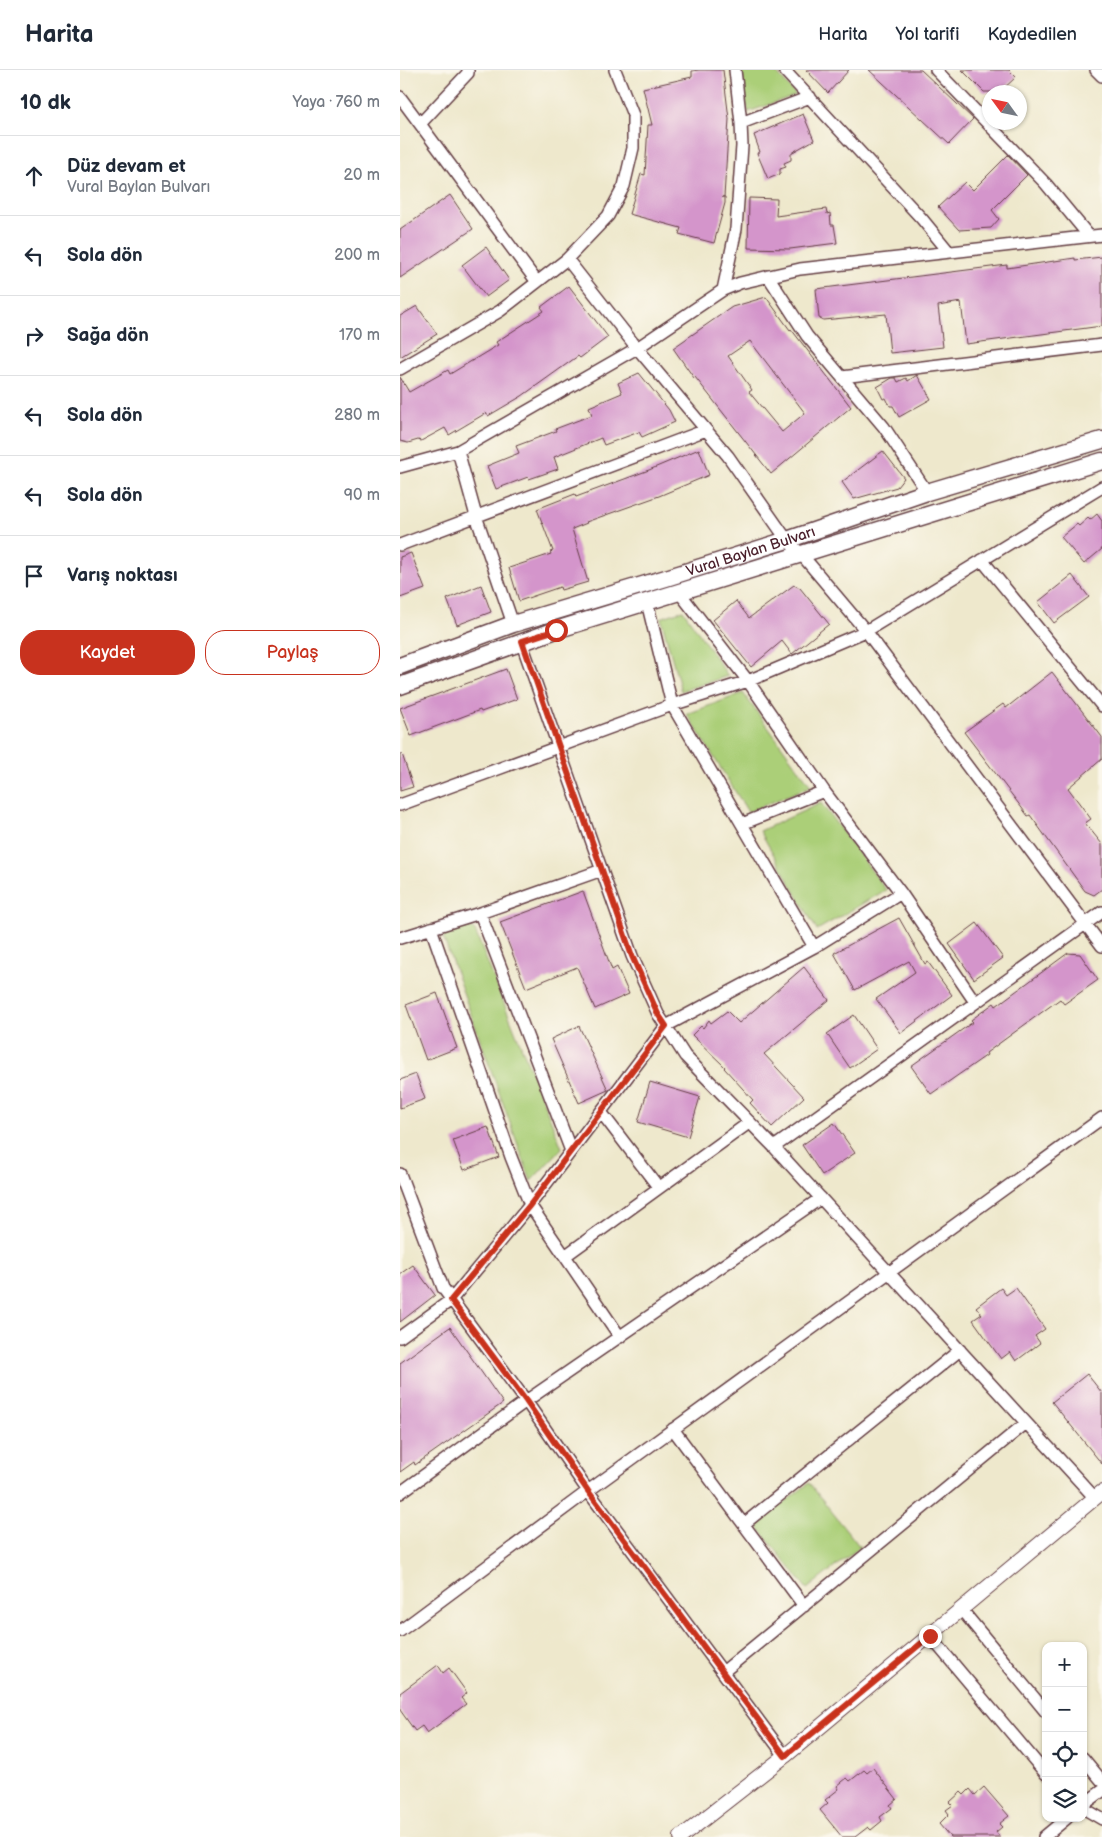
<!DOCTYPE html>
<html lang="tr">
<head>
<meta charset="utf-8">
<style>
  :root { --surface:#fff; --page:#f2f2f3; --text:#1f2937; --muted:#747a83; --line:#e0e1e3; --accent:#c8321e }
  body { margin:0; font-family:"Balsamiq Sans",sans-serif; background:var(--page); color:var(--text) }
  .controls { position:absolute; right:15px; bottom:15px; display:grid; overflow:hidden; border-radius:10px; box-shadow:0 1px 4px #0004 }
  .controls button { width:45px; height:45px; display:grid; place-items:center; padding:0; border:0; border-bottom:1px solid var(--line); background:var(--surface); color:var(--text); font:25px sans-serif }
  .compass { position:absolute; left:582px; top:15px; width:45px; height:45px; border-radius:50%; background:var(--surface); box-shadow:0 1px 4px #0004; rotate:303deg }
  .stop { position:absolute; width:15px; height:15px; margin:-11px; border:4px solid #c8321e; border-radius:50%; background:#fff }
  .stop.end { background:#c8321e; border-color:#fff; box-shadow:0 1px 5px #0008 }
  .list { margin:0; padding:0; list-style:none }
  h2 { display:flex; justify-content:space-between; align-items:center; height:65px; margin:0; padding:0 20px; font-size:21px }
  h2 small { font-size:16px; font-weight:400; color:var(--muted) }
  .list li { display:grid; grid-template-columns:32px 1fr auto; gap:15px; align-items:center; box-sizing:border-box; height:80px; padding:0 20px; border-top:1px solid var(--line) }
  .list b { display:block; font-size:19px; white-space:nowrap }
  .list p { margin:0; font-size:16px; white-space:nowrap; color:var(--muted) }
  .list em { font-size:16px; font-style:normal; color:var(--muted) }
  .actions { display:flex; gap:10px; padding:15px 20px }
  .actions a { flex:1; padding:11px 0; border:1px solid var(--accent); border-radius:20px; text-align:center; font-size:18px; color:var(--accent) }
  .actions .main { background:var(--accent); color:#fff }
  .icon { flex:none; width:28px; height:28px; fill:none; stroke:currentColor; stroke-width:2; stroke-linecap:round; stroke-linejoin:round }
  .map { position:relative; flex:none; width:702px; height:1767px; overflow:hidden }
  header { display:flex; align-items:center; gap:30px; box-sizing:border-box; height:70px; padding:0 25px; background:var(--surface); border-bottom:1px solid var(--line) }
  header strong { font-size:24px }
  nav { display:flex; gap:28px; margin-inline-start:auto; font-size:18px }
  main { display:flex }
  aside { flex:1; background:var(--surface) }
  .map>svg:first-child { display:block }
</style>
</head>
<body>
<header>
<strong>Harita</strong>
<nav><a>Harita</a><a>Yol tarifi</a><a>Kaydedilen</a></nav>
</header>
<main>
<aside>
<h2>10 dk<small>Yaya · 760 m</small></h2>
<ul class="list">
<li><svg class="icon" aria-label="ahead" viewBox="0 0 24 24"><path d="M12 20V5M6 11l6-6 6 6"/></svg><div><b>Düz devam et</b><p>Vural Baylan Bulvarı</p></div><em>20 m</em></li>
<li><svg class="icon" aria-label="left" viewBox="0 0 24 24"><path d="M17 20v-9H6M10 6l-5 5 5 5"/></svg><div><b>Sola dön</b></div><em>200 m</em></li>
<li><svg class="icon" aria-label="right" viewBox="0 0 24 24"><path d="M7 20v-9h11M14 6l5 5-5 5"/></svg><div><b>Sağa dön</b></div><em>170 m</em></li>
<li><svg class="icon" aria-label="left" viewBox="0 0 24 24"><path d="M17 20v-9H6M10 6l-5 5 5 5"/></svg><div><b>Sola dön</b></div><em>280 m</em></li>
<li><svg class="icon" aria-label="left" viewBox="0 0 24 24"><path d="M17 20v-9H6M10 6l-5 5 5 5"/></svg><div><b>Sola dön</b></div><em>90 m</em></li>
<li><svg class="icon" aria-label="arrive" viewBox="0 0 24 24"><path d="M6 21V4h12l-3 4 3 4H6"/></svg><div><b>Varış noktası</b></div></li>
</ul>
<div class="actions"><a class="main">Kaydet</a><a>Paylaş</a></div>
</aside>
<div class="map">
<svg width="702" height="1767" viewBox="0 0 702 1767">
  <rect width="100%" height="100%" fill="#fbf7ec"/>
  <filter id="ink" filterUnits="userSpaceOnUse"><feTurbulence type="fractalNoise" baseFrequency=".02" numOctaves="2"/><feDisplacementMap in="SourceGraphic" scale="10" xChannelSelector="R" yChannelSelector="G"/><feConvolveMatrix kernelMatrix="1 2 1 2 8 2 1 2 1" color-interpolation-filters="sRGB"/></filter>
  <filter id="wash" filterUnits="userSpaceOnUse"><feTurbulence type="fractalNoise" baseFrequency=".0096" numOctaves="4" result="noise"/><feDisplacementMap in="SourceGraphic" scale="20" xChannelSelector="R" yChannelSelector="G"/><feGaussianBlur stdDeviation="1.12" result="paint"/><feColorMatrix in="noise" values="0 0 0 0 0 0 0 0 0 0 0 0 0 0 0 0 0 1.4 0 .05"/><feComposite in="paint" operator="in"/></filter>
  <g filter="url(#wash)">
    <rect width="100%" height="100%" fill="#eee8cc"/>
    <path fill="#abcf78" stroke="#7a7752" d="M341,0H374L396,25L348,42Z
      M283,540L328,606L281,621L261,548Z
      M343,623L411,716L348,742L287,644Z
      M421,733L486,820L417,860L360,761Z
      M69,856L75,861L162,1078L131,1111L42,864Z
      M409,1413L460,1477L407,1519L356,1455Z"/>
    <g id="blocks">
      <path fill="#d495cb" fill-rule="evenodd" d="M299,0H323L329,49L324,127H322H325V133L314,173L279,164L281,158L229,144L241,104L245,105L248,55H252L243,18L292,7V1Z
        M406,0H449L428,23Z
        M469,0H521L573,49L549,74Z
        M562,0H609L616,7L600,22H584Z
        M403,44L414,70L391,83V90L384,93L386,97L380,99V104L368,109L357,83L360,82L354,65Z
        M608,85L627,105L592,140L599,149L591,158L559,160L538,137L565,112L573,120Z
        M50,125L73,159L0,208V160Z
        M349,128L377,129L376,146L426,139L427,144L430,143L431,155H434L437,173L390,179L348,178Z
        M86,177L109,210L86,227L62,195Z
        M702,187V256L566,274L561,232L538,236L543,277L490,283L486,244L423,250L419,248L416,219L607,195V198L675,188V190Z
        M169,216L208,267L180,288L178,286L122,326L88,346L86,343L49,365L45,358L21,371L18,370L8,373L0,371V307L9,322L48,300L50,304L98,275L96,272L144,241L141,237Z
        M366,227L390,260L391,259L451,337L371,404L295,307L294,308L273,278L332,237ZM350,271L405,343L382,362L349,322L352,320L328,286Z
        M17,236L37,264L0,287V246Z
        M239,303L269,340L275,352L242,367L239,362L204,375L201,368L154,387L158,399L129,409L128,407L96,419L87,396L119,383L116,376L156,361L155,359L192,345L189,337L222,323L218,313Z
        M517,305L531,329L499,347L493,336H490L486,328L483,329L477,317L492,308H496L498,312L506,308L508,311Z
        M299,379L309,405L259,426L186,452L187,453L172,459L188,512L161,520L160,517L119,531L109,498L151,484L150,482L153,481L137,439L175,424L176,427L249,400Z
        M483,381L504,408L497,417L454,429L442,412Z
        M697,444L702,451V479L684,494L661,467L677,454L679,456L688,448L690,450Z
        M11,483L25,519L0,528V487Z
        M672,505L689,527L654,553L638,532Z
        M81,515L91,542L57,555L47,529Z
        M394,515L400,518L429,554L392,584L382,571L351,597L313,550L336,531L349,548Z
        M106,599L117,629L81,642L80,640L11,666L0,638Z
        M652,602L702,667V689L668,718L691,749L685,753L702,774V819L694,825L685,821L630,745L628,746L564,662L603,634L606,638Z
        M2,684L13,717L0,721V685Z
        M183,821L212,900L217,897L229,924L195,939L177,897L126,918L100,852Z
        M499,848L525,894L528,892L552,925L501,963L476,929L515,902L509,891L455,920L434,883Z
        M577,853L603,888L574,909L549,874Z
        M668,883L680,884L698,910L664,934L660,929L586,983L587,985L531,1024L511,996L573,952L571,950L594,933L596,936Z
        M404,897L429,930L364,984L404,1027L372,1057L350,1033L353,1030L324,998L325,997L292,965L301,956L303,958L309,950L311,953L327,941L339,953Z
        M37,923L57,978L26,990L6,935Z
        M454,945L477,979L450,998L427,964Z
        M179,956L208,1020L179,1033L151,969Z
        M16,1004L25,1029L0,1038V1010Z
        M250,1012L300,1027L288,1067L238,1052Z
        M434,1053L455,1083L422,1105L402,1075Z
        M88,1057L99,1087L64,1100L53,1070Z
        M13,1195L35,1225L0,1252V1204Z
        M601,1218L606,1225L616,1218L645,1259L635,1266L640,1273L616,1291L610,1282L601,1289L573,1250L582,1244L576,1237Z
        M50,1257L103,1333L15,1395L14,1392L0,1402V1293Z
        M687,1304L702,1323V1394L652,1332Z
        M38,1595L43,1603L49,1598L67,1623L61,1628L66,1634L27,1663L22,1656L15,1661L0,1640V1623Z
        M473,1698L497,1729L490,1735L492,1738L480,1747L482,1751L471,1760L468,1757L455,1767H442L420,1740L428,1733L425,1730L439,1719L437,1716L447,1708L450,1711L464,1700L467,1703Z
        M584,1717L609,1746L599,1754L602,1757L596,1762L600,1767H550L539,1754L549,1744L546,1740L553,1735L550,1732L561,1722L564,1725L570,1719L575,1725Z"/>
    </g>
  </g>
  <g filter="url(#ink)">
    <use href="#blocks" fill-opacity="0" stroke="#633d43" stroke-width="1"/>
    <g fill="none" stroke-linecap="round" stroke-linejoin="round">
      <g stroke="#633d43" stroke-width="14">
        <path id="minor" d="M384,0L522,149L549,182
          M536,0L646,114L689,166
          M696,0L702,6
          M0,27L137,212
          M341,53L410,27
          M20,54L68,3V0
          M167,189L237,278L328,386L387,470L401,484L466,561L702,876
          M368,206L407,266L484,357L527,422
          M323,220L336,159L342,76L341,53L335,0
          M0,299L100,241L167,189L208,146L224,116L233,78V45L215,0
          M442,307L702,275
          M58,381L76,446L113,554
          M0,397L58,381L237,278L323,220L340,213L400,199L702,165
          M0,475L306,360
          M582,490L702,636
          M279,522L348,611L424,721L501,823L575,932
          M247,532L272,635L414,877
          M121,571L232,886L258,944L285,986L374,1077L695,1428
          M0,735L272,635L348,611L466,561L702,417
          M342,754L424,721
          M80,843L171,1081
          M31,858L111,1087L130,1135L220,1267
          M0,868L80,843L202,800
          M201,1042L259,1118
          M374,1077L702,842
          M0,1104L43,1218L126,1331L188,1421L385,1686
          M165,1186L350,1052
          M0,1267L51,1230L130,1135L266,956L414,877L501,823
          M273,1359L404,1536
          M0,1423L126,1331L421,1128
          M344,1454L560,1280
          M561,1539L646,1642
          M0,1561L188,1421L702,1048
          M530,1566L646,1704
          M323,1602L626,1353
          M683,1688L702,1711
          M683,1735L702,1721
          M683,1738L702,1749
          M644,1767L667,1748"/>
      </g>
      <g stroke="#633d43" stroke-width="16">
        <path id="tertiary" d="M281,1767L385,1686L702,1422"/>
      </g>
      <g stroke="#633d43" stroke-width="19">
        <g id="secondary">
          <path id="s1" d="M0,596L113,554L266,508L387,470L527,422L702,370"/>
          <path d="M0,616L156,560L702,391"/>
        </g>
      </g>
      <use href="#minor" stroke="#fff" stroke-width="11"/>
      <use href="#tertiary" stroke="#fff" stroke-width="14"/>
      <use href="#secondary" stroke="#fff" stroke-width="16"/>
    </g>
  </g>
  <g fill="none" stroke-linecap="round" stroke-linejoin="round" filter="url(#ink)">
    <path stroke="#c8321e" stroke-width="6" d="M156,560L122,571L232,886L258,944L266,956L130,1135L51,1230L126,1331L188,1421L385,1686L530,1566"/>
  </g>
  <g text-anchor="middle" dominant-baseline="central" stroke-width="4" stroke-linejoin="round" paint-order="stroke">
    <g font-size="15" fill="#4a1f2b" stroke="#fbf7ec">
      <text stroke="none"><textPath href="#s1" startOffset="369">Vural Baylan Bulvarı</textPath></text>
    </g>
  </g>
</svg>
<div class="controls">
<button>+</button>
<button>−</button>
<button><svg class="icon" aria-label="locate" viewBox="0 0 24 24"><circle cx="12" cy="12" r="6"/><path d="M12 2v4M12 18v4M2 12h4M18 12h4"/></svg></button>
<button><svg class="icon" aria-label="layers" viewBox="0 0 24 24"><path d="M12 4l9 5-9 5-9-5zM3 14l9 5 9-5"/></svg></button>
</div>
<svg class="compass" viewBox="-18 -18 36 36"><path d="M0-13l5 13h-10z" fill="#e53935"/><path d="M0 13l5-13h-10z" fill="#747a83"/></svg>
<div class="stop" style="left:156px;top:560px"></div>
<div class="stop end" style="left:530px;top:1566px"></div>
</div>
</main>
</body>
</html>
